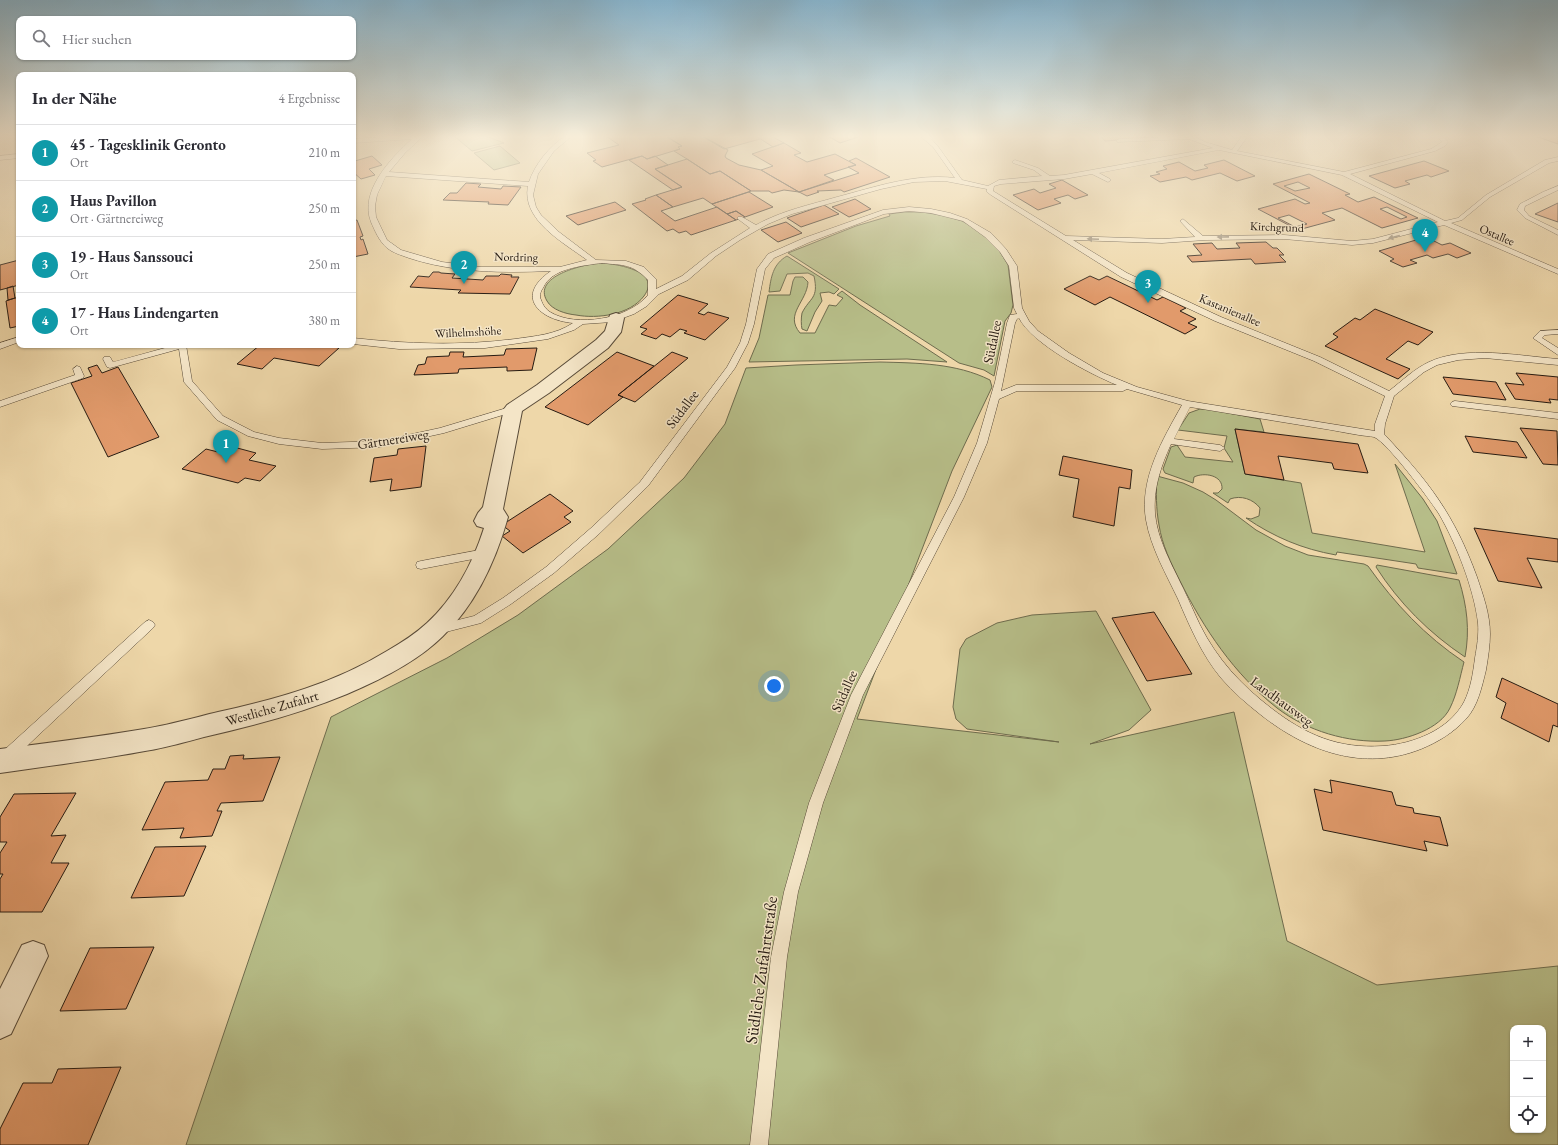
<!DOCTYPE html>
<html lang="de">
<head>
<meta charset="utf-8">
<style>
  :root { --surface:#fff; --page:#f2f2f3; --text:#2b2b33; --muted:#7c7c81; --line:#e1e1e2; --accent:#ea580c }
  body { margin:0; font-family:"EB Garamond",serif; background:var(--page); color:var(--text) }
  .controls { position:absolute; right:12px; bottom:12px; display:grid; overflow:hidden; border-radius:8px; box-shadow:0 1px 3px #0004 }
  .controls button { width:36px; height:36px; display:grid; place-items:center; padding:0; border:0; border-bottom:1px solid var(--line); background:var(--surface); color:var(--text); font:20px sans-serif }
  .you { position:absolute; left:774px; top:686px; width:14px; height:14px; margin:-10px; border:3px solid #fff; border-radius:50%; background:#1a73e8; box-shadow:0 0 0 6px #1a73e833 }
  .badge { display:grid; place-items:center; width:26px; height:26px; border-radius:50%; background:var(--accent); color:#fff; font-size:13px; font-weight:700 }
  .pin { position:absolute; translate:-50% -33px; filter:drop-shadow(0 1px 2px #0008) }
  .pin::after { content:''; position:absolute; top:21px; width:14px; height:12px; background:inherit; clip-path:polygon(0 0,100% 0,50% 100%) }
  .list { margin:0; padding:0; list-style:none }
  h2 { display:flex; justify-content:space-between; align-items:center; height:52px; margin:0; padding:0 16px; font-size:17px }
  h2 small { font-size:13px; font-weight:400; color:var(--muted) }
  .list li { display:grid; grid-template-columns:26px 1fr auto; gap:12px; align-items:center; box-sizing:border-box; height:56px; padding:0 16px; border-top:1px solid var(--line) }
  .list b { display:block; font-size:15px; white-space:nowrap }
  .list p { margin:0; font-size:13px; white-space:nowrap; color:var(--muted) }
  .list em { font-size:13px; font-style:normal; color:var(--muted) }
  .icon { flex:none; width:22px; height:22px; fill:none; stroke:currentColor; stroke-width:2; stroke-linecap:round; stroke-linejoin:round }
  .map { position:relative; flex:none; width:1558px; height:1145px; overflow:hidden }
  .search { position:absolute; background:var(--surface); box-shadow:0 1px 3px #0004; left:16px; top:16px; width:340px; height:44px; display:flex; align-items:center; gap:10px; box-sizing:border-box; padding:0 14px; border-radius:8px; color:var(--muted); font-size:15px }
  .panel { position:absolute; background:var(--surface); box-shadow:0 1px 3px #0004; left:16px; top:72px; width:340px; height:276px; border-radius:8px }
  .map>svg:first-child { display:block }
</style>
</head>
<body>
<div class="map">
<svg width="1558" height="1145" viewBox="0 0 1558 1145">
  <rect width="100%" height="100%" fill="#eed7a9"/>
  <filter id="stains"><feTurbulence type="fractalNoise" baseFrequency=".005" numOctaves="4"/><feColorMatrix values="0 0 0 0 .2 0 0 0 0 .09 0 0 0 0 .02 0 0 0 .5 -.17"/></filter>
  <radialGradient id="worn" r=".72"><stop offset=".6" stop-color="#630" stop-opacity="0"/><stop offset="1" stop-color="#630" stop-opacity=".3"/></radialGradient>
  <path fill="#b7be89" stroke="#6e6c4e" fill-rule="evenodd" d="M454,136H486L504,143L472,151Z
    M500,146L520,163L494,170L474,153Z
    M904,212H922L946,216L962,221L979,231L999,250L1008,265L1013,305L1011,313L1005,321L994,376L984,370L959,363L788,253L856,226L890,216L889,214Z
    M787,256L839,289L834,294L829,292L820,293L822,301L815,312L807,331L802,329C801,325 801,318 802,313C810,297 819,299 814,276L808,273L787,274L780,291L769,292C771,277 773,264 787,256Z
    M598,263C613,263 663,270 644,296C630,315 597,319 576,315C566,314 552,310 547,301C532,276 583,265 598,263Z
    M795,277H803L808,282C807,302 784,314 800,333H815L829,305L836,306L843,298L837,295L842,291L860,305L947,362L907,359L749,362L759,338L768,295H790L793,281Z
    M880,362C917,363 956,363 990,380L992,387L952,471L857,719L1059,742L967,729L956,719L953,707L960,649L966,639L997,623L1032,615L1096,611L1151,710L1129,730L1090,744L1234,712L1287,941L1377,985L1558,966V1145H186L331,717L447,658L518,615L608,549L684,478L725,424L746,368L796,365ZM1513,1028H1543V1130H1513Z
    M1200,409H1207L1260,419L1264,432L1235,429L1245,474L1301,483L1312,533L1425,552L1395,464L1423,499L1437,521L1457,574L1418,568L1416,564L1337,552L1336,555C1302,549 1274,537 1246,518L1251,519L1259,516L1260,508C1253,499 1241,495 1230,499L1228,503L1213,493H1218L1222,489C1223,475 1204,472 1194,477L1193,483L1165,473L1163,469L1171,447L1177,445L1185,457L1233,462L1224,448L1227,436L1178,430L1189,413Z
    M1157,476L1183,483L1203,492L1216,500L1256,530L1285,546L1308,555L1364,564L1368,566C1395,604 1425,636 1464,662C1460,677 1457,694 1450,708C1440,729 1406,740 1385,741C1348,743 1307,731 1277,708C1234,674 1204,629 1180,581C1171,563 1162,545 1159,525C1156,509 1156,492 1157,476Z
    M1377,565L1459,580C1467,606 1470,630 1465,657C1429,633 1399,603 1376,567Z"/>
  <path fill="#e19a6b" stroke="#261b12" fill-rule="evenodd" d="M606,136H666L682,146L678,147L680,149L647,159L642,156L602,167L593,161L596,160L587,153L619,145Z
    M702,136H756L760,139L724,149Z
    M702,136L728,150L725,156L726,158L739,165L761,170L799,192L784,190L772,193L769,191H751L720,171L710,174L687,159L674,151L680,149L678,147L682,146L667,137Z
    M756,136H771L784,143L773,147Z
    M828,136H861L840,143Z
    M1101,136H1158L1159,137L1105,141Z
    M1535,136H1558V144L1541,138Z
    M784,143L801,153L794,155L807,162L835,154L856,165L824,175L834,180L799,192L761,170L773,166L752,154Z
    M372,156L382,165L369,169L375,175L361,179L353,172V159L355,161Z
    M642,156L647,159L655,156L668,165L655,169L682,187L673,190L629,160Z
    M856,158L890,177L844,192L841,190L817,191L819,192L807,196L799,192L859,173L848,167L856,165L849,161Z
    M687,159L710,174L720,171L751,191L712,204L703,198L673,207L656,195L682,187L655,169Z
    M1224,160L1255,176L1237,181L1220,173L1192,180L1186,177L1160,182L1150,176L1160,174L1156,172L1167,169L1163,166L1179,162L1195,171L1208,168L1204,165Z
    M1424,161L1449,171L1431,177L1427,175L1405,181L1410,184L1395,188L1369,176Z
    M1309,174L1350,194L1345,195L1358,202L1374,197L1418,218L1382,228L1342,208L1322,213L1335,220L1298,230L1258,209L1295,199L1305,204L1310,203L1273,184ZM1298,182L1310,188L1295,191L1284,186ZM1387,207L1407,217L1401,219L1380,209ZM1289,215L1307,224L1295,227L1278,218Z
    M1062,180L1088,195L1075,199L1068,195L1054,199L1061,203L1038,210L1013,195L1034,189L1040,193L1056,188L1049,184Z
    M466,183L481,184L478,187L501,189L503,186L521,187L508,205L488,204L489,202L443,200L450,193H457Z
    M749,192L773,207L745,217L736,211L727,214L712,204Z
    M656,195L673,207L661,211L675,221L717,207L736,220L691,235L686,231L679,233L673,229L667,231L632,204L646,200L645,199Z
    M855,199L871,209L849,217L832,207Z
    M615,202L626,210L578,225L566,216Z
    M1558,203V222L1535,214Z
    M824,205L839,214L801,227L787,218Z
    M736,211L745,217L736,220L727,214Z
    M357,220L363,236L360,237L361,240L363,239L368,254L353,257V221Z
    M786,222L802,233L778,242L761,230Z
    M1426,237L1442,245L1450,243L1471,253L1457,258L1448,254L1433,258L1427,255L1410,260L1417,263L1403,267L1390,261L1394,259L1379,251Z
    M1266,242L1273,248H1277L1284,255H1279L1286,262L1255,264L1251,259L1192,262L1187,256L1202,255L1193,244L1212,243L1217,249L1240,248L1236,243Z
    M19,260V285L0,290V265Z
    M433,272H439L441,273L455,274L452,278L483,280L486,276H499L501,274L512,275L511,277H519L510,294L458,293L461,290L410,287L418,276L429,277Z
    M1090,276L1099,280L1107,276L1157,300L1163,297L1186,308L1180,311L1196,319L1188,323L1197,327L1185,334L1110,297L1095,305L1064,289Z
    M13,286L15,298L8,300L7,288Z
    M678,295L708,304L698,313L704,315L708,312L729,318L705,340L684,333L687,331L680,329L670,337L662,334L656,339L641,334L647,329L640,327Z
    M15,298H19V326L10,328L6,301Z
    M1375,309L1433,332L1418,345L1408,341L1386,359L1410,369L1398,379L1325,346L1338,337L1333,334L1355,318L1360,320Z
    M260,345H323L339,348L319,366L274,358L262,369L237,364Z
    M537,348L532,370L507,371V367L459,369L458,373L414,375L418,365L425,364L427,357L449,356L450,352H464L463,357L504,355L506,349Z
    M617,352L654,366L618,395L623,397L588,425L545,407Z
    M672,352L688,358L635,402L618,395Z
    M97,365L102,373L118,367L159,437L108,457L71,383L92,376L88,368Z
    M1516,373L1558,377V400L1549,399L1551,403L1515,399L1505,383L1524,385Z
    M1443,377L1496,382L1506,400L1453,394Z
    M1520,428L1557,431L1558,465L1543,464Z
    M1235,429L1358,444L1368,473L1334,469L1332,463L1278,456L1284,480L1245,474Z
    M1465,436L1517,442L1527,458L1473,452Z
    M226,445L256,453L249,460L276,466L260,481L245,478L238,483L182,469L206,449L218,452Z
    M426,446L421,487L390,491L392,479L370,482L374,458L397,455L398,449Z
    M1063,456L1132,470L1130,489L1119,487L1114,526L1073,517L1079,479L1059,475Z
    M550,494L573,511L564,517L571,522L523,553L502,536L510,531L502,525Z
    M1474,528L1558,539V562L1527,558L1542,588L1498,581Z
    M1154,612L1192,674L1147,681L1112,618Z
    M1502,678L1558,704V727L1553,725L1549,742L1501,718L1506,703L1496,697Z
    M244,755L243,759L280,757L263,801L221,803L217,811H222L212,836L180,838L184,828L142,830L165,782L208,780L213,769H225L230,756Z
    M1330,780L1392,792L1396,805L1413,808L1414,813L1440,817L1448,846L1424,841L1427,851L1323,830L1314,789L1332,793Z
    M76,793L51,836L66,835L51,863H69L42,912H0V879L3,874H0V853L7,842H0V817L14,794Z
    M206,846L184,896L131,898L155,847Z
    M154,947L126,1009L60,1011L90,948Z
    M121,1067L88,1145H0V1129L23,1083H52L58,1069Z"/>
  <g fill="none" stroke-linecap="round" stroke-linejoin="round">
    <g stroke="#584a38" stroke-width="1">
      <path id="service" d="M402,136L422,137L405,153L389,172L529,182C535,164 549,147 565,136H572L554,151L538,174L533,195L536,207L541,215L559,232L596,260L626,261L644,267L656,279V289L682,276L711,253L750,228L738,219V217H742L756,225C781,211 809,205 837,197C875,187 915,173 955,178L933,147L920,136H927L937,145L962,180L988,186L999,180L1042,176L1034,170L1013,163V161L1015,160L1038,168L1050,176L1064,175L1213,148L1189,139L1117,142L1116,141L1119,139L1193,136L1205,142L1232,150L1242,136H1248L1237,151L1344,172L1431,149L1442,142L1437,136H1443L1448,142L1445,146L1435,151L1350,174L1445,221L1458,218L1486,195L1545,160L1558,157V161L1549,163L1490,197L1462,220L1451,223L1558,269V274L1444,225L1373,243L1352,245L1284,239L1205,240L1162,243L1073,240L1127,273L1221,317L1320,357L1389,391C1402,381 1414,369 1429,362C1465,345 1520,356 1558,359V365L1485,358L1458,360L1437,365L1424,372L1394,396L1385,424L1384,434C1429,482 1454,514 1477,577C1483,595 1490,614 1490,634C1490,645 1488,658 1486,670C1482,686 1478,706 1466,719C1453,733 1438,742 1421,749C1363,772 1307,751 1261,715C1247,704 1233,692 1221,678C1202,655 1190,627 1178,599C1166,574 1151,548 1146,520C1139,479 1163,439 1182,405L1127,389L1123,391H1017L999,399L987,443L964,497L863,695L823,803L798,892L787,957L768,1145H750L771,957L784,892L809,803L851,695L954,497L977,443L995,382L1007,323L1010,315L1017,314L1014,308L1009,266L1000,252L985,237L963,221L931,213L909,211L884,214L810,242L774,258L765,269L754,324L748,343L735,368L648,486L599,534L554,573L511,604L481,623L438,634L434,632L432,629L434,626L474,616L503,598L546,567L591,528L640,482L727,367L740,343L746,324L757,269L768,254L804,238L883,210L909,207L931,209L950,213L967,219L991,233L1006,249L1017,266L1022,308L1029,321L1038,331L1069,353L1103,373L1137,387L1188,401L1375,431V424L1385,396L1314,361L1215,321L1121,277L991,195L987,192V189L945,181L914,182L881,189L792,214L768,224L740,240L716,256L688,280L659,294L647,306L634,314L612,322L583,324L574,330L548,339L485,348L399,349L353,344V338C407,344 461,346 515,339C535,336 555,335 573,323C539,320 514,296 551,271C503,273 455,273 409,258C401,255 393,253 387,248C379,241 375,231 371,222C359,191 391,158 412,139L353,143V139ZM1219,150L1342,175L1438,222L1373,239L1352,241L1284,235L1203,236L1183,219L1180,221L1181,222L1195,237L1162,239L1066,236L993,191L994,186L1001,184L1064,179L1092,174L1108,182L1111,180L1110,179L1099,173ZM386,176L528,186C521,220 564,243 587,260L560,267H481L442,262L401,250L387,240L376,217L375,206L377,195ZM602,263C623,265 633,264 648,280V295C629,319 576,328 550,312C544,308 542,303 540,297C540,293 541,291 543,288C552,268 581,266 602,263ZM1019,318C1032,344 1090,374 1117,385H1016L1001,391L1015,323L1017,319ZM1190,407C1233,414 1276,421 1319,428C1333,430 1346,433 1359,435C1364,436 1370,436 1374,437C1387,442 1430,500 1439,514C1456,543 1474,589 1478,623C1479,635 1477,646 1475,658C1473,673 1471,688 1464,702C1449,730 1413,744 1383,746C1338,749 1306,735 1271,708C1241,685 1217,659 1200,625C1194,613 1189,600 1183,588C1172,565 1157,539 1155,513C1153,489 1161,466 1171,444L1220,451L1225,448L1220,445L1174,439Z
        M19,154V158L0,160V156Z
        M1558,186V190L1525,206L1524,210L1529,216L1558,230V235L1525,218L1517,210L1520,204L1543,192Z
        M1558,330V334L1545,335L1542,338L1558,348V355L1533,338L1540,331Z
        M19,337V342L0,349V343Z
        M176,345H186L192,381L223,416L254,432L279,438L322,443L380,441L440,428L513,406L518,409L516,411L444,433L380,447L322,449L279,444L248,436L217,420L184,382L179,349L110,368L107,367L103,359L104,357H110L113,362Z
        M77,366L80,367L84,376L83,378L0,407V401L75,375L73,369Z
        M1455,401L1558,413V419L1452,406L1450,404L1452,402Z
        M485,549L489,550L490,553L489,556L421,569L417,568L416,565L417,562L421,561Z
        M149,620L153,622L155,625L153,628L12,760L7,762L2,760L0,756L2,752L145,622Z"/>
    </g>
    <g stroke="#584a38" stroke-width="2">
      <path id="minor" d="M616,313L622,315L624,318L621,332L608,348L549,393L522,411L503,509L508,517C496,560 476,604 443,636C418,661 380,680 347,694C301,713 253,726 204,737C185,742 165,748 145,751C97,760 48,766 0,773V749C48,743 96,737 144,729C169,725 193,718 218,712C277,699 335,683 387,651C401,643 415,634 427,623C454,598 473,563 484,528L477,526L474,521L478,513L483,507L504,409L507,405L537,385L596,340L605,331L610,315Z
        M33,941L44,945L48,956L11,1034L0,1039V989L22,945Z"/>
    </g>
    <use href="#service" fill="#f4e5c7" fill-rule="evenodd"/>
    <use href="#minor" fill="#f4e5c7" fill-rule="evenodd"/>
  </g>
  <defs><path id="oneway-solid" d="M-6-.8H1V-3.2L6.5 0L1 3.2V.8H-6Z"/></defs>
  <g fill="#978a76">
    <use href="#oneway-solid" transform="translate(1223 237) rotate(179)"/>
    <use href="#oneway-solid" transform="translate(1394 237) rotate(166)"/>
    <use href="#oneway-solid" transform="translate(1093 239) rotate(-178)"/>
  </g>
  <linearGradient id="sky" x2="0" y2="1"><stop stop-color="#88b6d0"/><stop offset="0.46" stop-color="#f7edd8"/><stop offset="1" stop-color="#f7edd8" stop-opacity="0"/></linearGradient>
  <rect width="1558" height="297" fill="url(#sky)"/>
  <g text-anchor="middle" dominant-baseline="central" stroke-width="3" stroke-linejoin="round" paint-order="stroke">
    <g font-size="12" fill="#261b12" stroke="#f4e5c7">
      <text transform="translate(1277 227) rotate(2)">Kirchgrund</text>
      <text transform="translate(1497 235) rotate(23)">Ostallee</text>
      <text transform="translate(516 257) rotate(1)">Nordring</text>
      <text transform="translate(1230 310) rotate(23)">Kastanienallee</text>
      <text transform="translate(468 332) rotate(-3)">Wilhelmshöhe</text>
    </g>
    <g font-size="14" fill="#261b12" stroke="#f4e5c7">
      <text transform="translate(992 342) rotate(-78)">Südallee</text>
      <text transform="translate(682 409) rotate(-53)">Südallee</text>
      <text transform="translate(393 439) rotate(-9)">Gärtnereiweg</text>
      <text transform="translate(844 691) rotate(-66)">Südallee</text>
      <text transform="translate(1282 701) rotate(36)">Landhausweg</text>
      <text transform="translate(272 708) rotate(-16)">Westliche Zufahrt</text>
    </g>
    <g font-size="17" fill="#261b12" stroke="#f4e5c7">
      <text transform="translate(761 970) rotate(-82)">Südliche Zufahrtstraße</text>
    </g>
  </g>
  <rect width="100%" height="100%" filter="url(#stains)"/>
  <rect width="100%" height="100%" fill="url(#worn)"/>
</svg>
<div class="controls">
<button>+</button>
<button>−</button>
<button><svg class="icon" aria-label="locate" viewBox="0 0 24 24"><circle cx="12" cy="12" r="6"/><path d="M12 2v4M12 18v4M2 12h4M18 12h4"/></svg></button>
</div>
<div class="you"></div>
<div class="pin badge" style="left:226px;top:463px;background:#0f9aa8">1</div>
<div class="pin badge" style="left:464px;top:284px;background:#0f9aa8">2</div>
<div class="pin badge" style="left:1148px;top:303px;background:#0f9aa8">3</div>
<div class="pin badge" style="left:1425px;top:252px;background:#0f9aa8">4</div>
<div class="search"><svg class="icon" aria-label="search" viewBox="0 0 24 24"><circle cx="10" cy="10" r="6"/><path d="M15 15l6 6"/></svg>Hier suchen</div>
<section class="panel">
<h2>In der Nähe<small>4 Ergebnisse</small></h2>
<ul class="list">
<li><span class="badge" style="background:#0f9aa8">1</span><div><b>45 - Tagesklinik Geronto</b><p>Ort</p></div><em>210 m</em></li>
<li><span class="badge" style="background:#0f9aa8">2</span><div><b>Haus Pavillon</b><p>Ort · Gärtnereiweg</p></div><em>250 m</em></li>
<li><span class="badge" style="background:#0f9aa8">3</span><div><b>19 - Haus Sanssouci</b><p>Ort</p></div><em>250 m</em></li>
<li><span class="badge" style="background:#0f9aa8">4</span><div><b>17 - Haus Lindengarten</b><p>Ort</p></div><em>380 m</em></li>
</ul>
</section>
</div>
</body>
</html>
